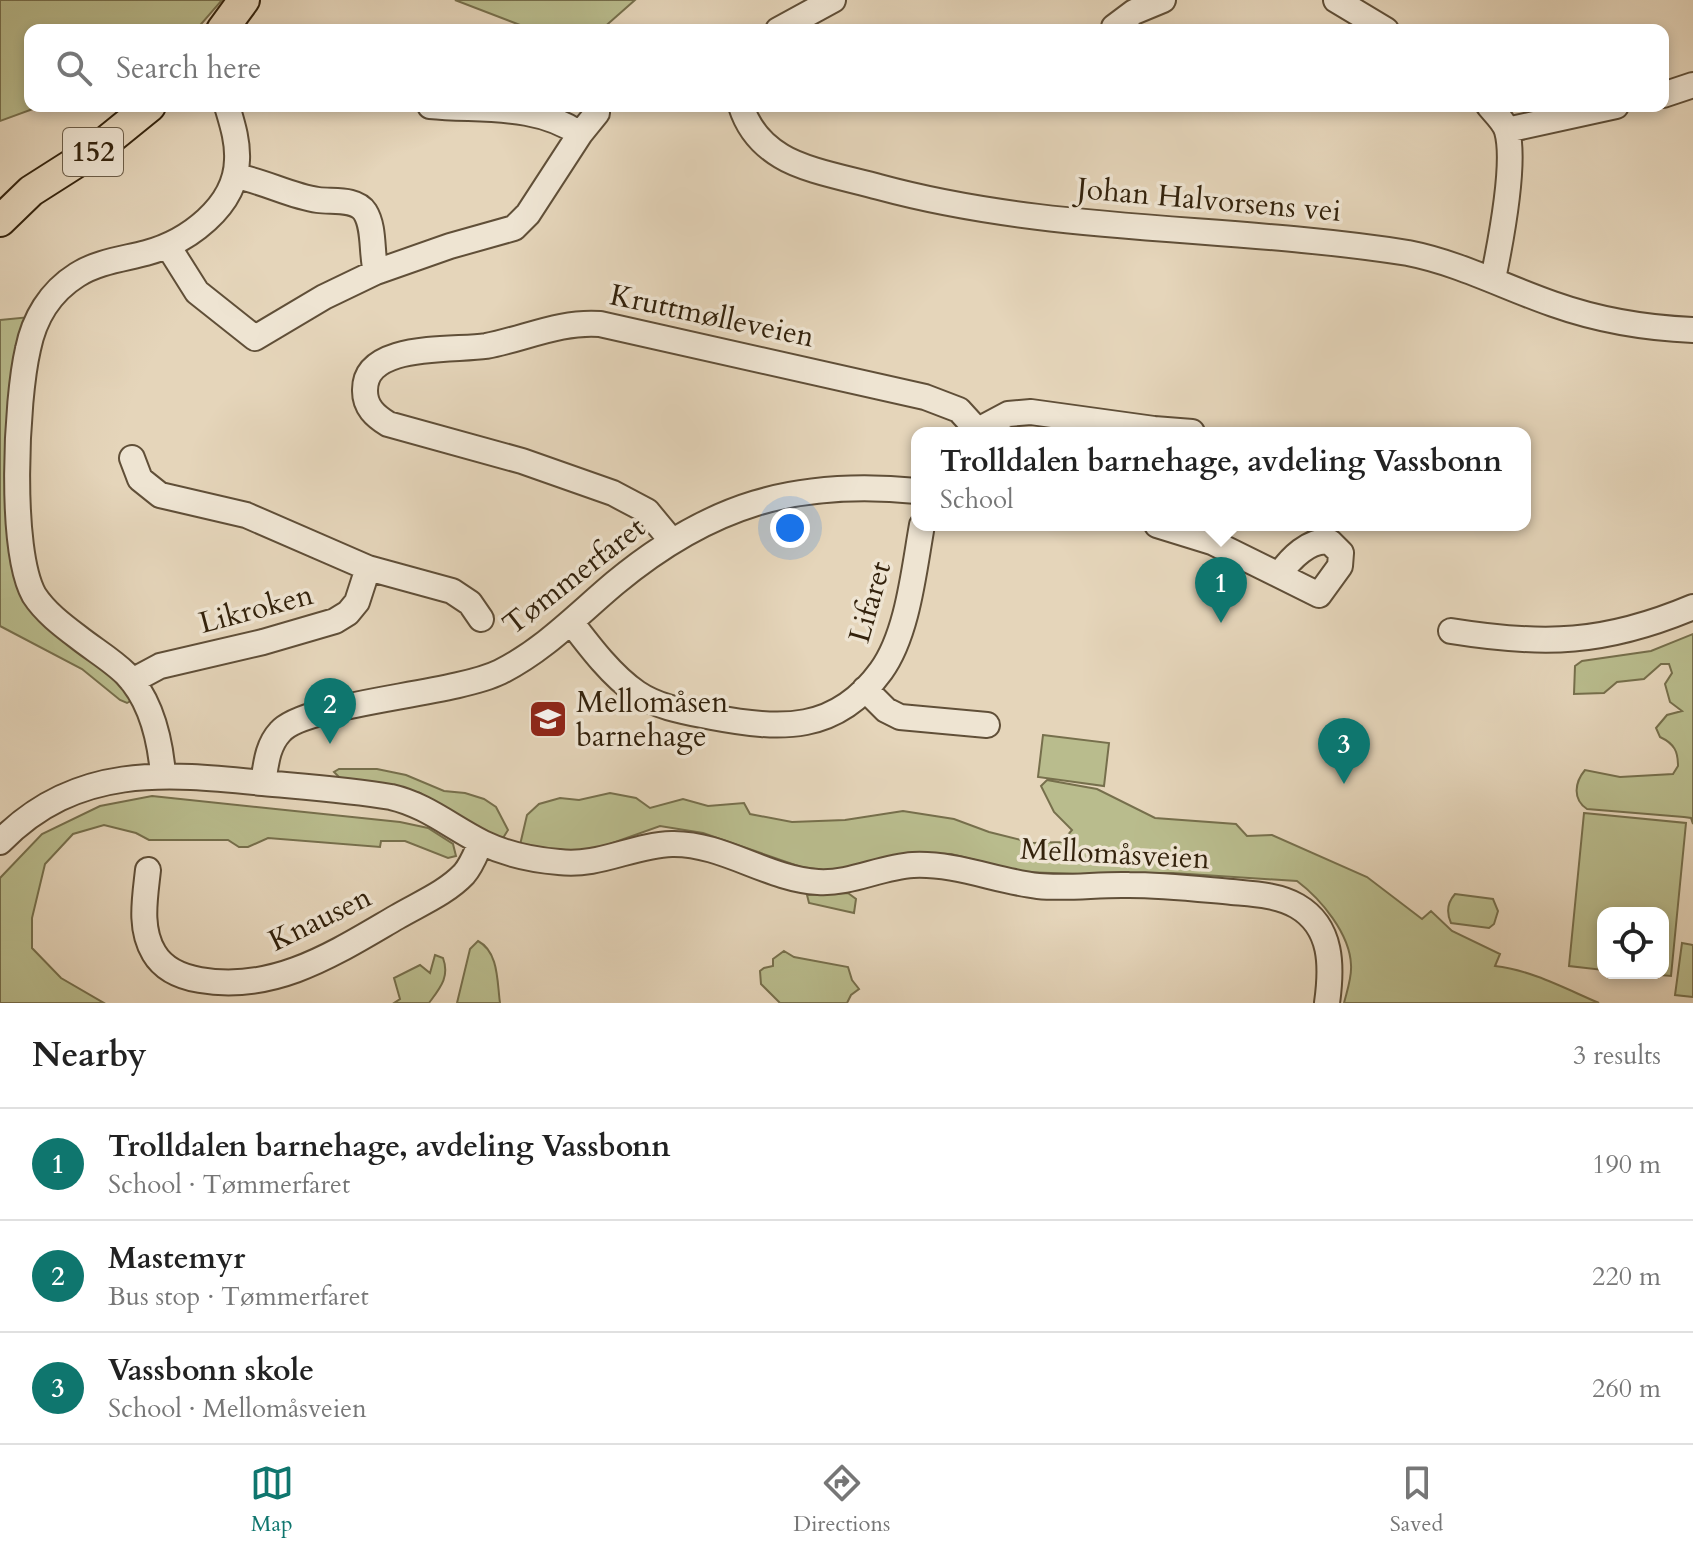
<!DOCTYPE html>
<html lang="en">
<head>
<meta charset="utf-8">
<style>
  :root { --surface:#fff; --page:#f6f6f6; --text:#222; --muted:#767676; --line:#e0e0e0; --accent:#0f766e }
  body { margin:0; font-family:Cardo,serif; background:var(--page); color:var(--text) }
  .controls { position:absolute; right:24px; bottom:24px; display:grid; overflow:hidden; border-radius:16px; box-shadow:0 4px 12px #0003 }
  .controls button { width:72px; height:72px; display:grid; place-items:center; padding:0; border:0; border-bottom:2px solid var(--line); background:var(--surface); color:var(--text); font:40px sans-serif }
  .you { position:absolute; left:790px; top:528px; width:28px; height:28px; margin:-20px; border:6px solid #fff; border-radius:50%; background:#1a73e8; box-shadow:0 0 0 12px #1a73e833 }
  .badge { display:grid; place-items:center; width:52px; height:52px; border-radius:50%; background:var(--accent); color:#fff; font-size:26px; font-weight:700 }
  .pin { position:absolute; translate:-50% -66px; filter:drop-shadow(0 2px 4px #0008) }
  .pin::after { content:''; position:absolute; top:42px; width:28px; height:24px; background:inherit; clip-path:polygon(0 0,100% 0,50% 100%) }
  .popup { position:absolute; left:911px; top:427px; width:620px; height:104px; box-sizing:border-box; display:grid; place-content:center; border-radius:16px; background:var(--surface); filter:drop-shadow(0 2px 6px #0005); font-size:26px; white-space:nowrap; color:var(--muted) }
  .popup b { font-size:30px; color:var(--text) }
  .popup::after { content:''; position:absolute; left:50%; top:100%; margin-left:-16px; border:16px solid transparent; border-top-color:var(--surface) }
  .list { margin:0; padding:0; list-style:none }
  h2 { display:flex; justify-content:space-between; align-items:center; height:104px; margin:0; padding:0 32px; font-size:34px }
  h2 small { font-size:26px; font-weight:400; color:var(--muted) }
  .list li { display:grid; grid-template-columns:52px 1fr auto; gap:24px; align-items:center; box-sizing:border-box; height:112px; padding:0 32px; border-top:2px solid var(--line) }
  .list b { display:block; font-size:30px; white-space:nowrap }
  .list p { margin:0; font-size:26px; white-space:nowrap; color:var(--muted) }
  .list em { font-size:26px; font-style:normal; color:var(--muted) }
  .icon { flex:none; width:44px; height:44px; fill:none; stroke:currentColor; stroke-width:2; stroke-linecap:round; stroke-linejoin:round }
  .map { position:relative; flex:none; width:1693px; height:1003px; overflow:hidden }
  .search { position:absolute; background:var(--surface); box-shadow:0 4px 12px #0003; left:24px; right:24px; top:24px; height:88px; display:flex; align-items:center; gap:20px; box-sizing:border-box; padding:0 28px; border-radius:16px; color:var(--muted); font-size:30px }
  .sheet { height:440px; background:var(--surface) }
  nav { display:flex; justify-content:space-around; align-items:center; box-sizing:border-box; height:112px; border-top:2px solid var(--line); background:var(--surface); font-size:22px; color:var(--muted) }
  nav a { display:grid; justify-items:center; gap:4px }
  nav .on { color:var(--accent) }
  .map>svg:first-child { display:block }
</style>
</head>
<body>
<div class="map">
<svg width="1693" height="1003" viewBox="0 0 1693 1003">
  <rect width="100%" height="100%" fill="#e5d5ba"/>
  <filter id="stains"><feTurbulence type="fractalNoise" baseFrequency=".0025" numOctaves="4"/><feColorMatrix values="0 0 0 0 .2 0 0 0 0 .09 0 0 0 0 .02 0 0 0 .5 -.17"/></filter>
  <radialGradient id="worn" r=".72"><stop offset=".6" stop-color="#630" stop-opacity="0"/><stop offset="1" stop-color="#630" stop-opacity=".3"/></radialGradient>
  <path fill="#b9bc8d" stroke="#766f4c" stroke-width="2" d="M0,0H222L196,30H30V106H41L0,121Z
    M455,0H635L601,30H533Z
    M30,317L15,563L118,677L134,699L127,703L120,700L82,669L0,626V320Z
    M1693,634V824L1691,818L1684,817L1587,809C1572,799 1575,782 1585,770L1620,777L1673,774L1678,766C1678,752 1675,744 1660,737L1656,728L1667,715L1682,711L1670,702L1665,684L1672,673L1669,664H1661L1644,679L1617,682L1604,693L1574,694L1575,666L1582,661L1651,651Z
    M1043,735L1109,743L1104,786L1038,777Z
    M339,769H377L406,775L444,791L465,793L484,799L496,807L508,830L503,838L496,837L454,816L420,793L384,784L340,778L334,772Z
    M1047,780L1097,789L1155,818L1236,824L1247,836L1272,835L1367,877L1422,919L1431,911L1452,931L1500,954L1495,966C1531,970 1566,989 1599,1003H1344C1347,991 1352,977 1351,965C1350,934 1321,899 1297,881L1173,873L1078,874L1024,872L951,854L912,853L830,871L801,867L703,833L660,826L607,845L575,853L520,845L527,815L539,804L560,798L579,800L610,793L636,798L650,808L683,799L708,806L744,803L750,814L792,822L845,820L903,811L954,819L989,832L1033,843L1062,842L1072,830L1054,812L1041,786Z
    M152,796L400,822L428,828L453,844L456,856L448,858L405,841H381L380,847L268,838L248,847H239L228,840H149L136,833L104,825L73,834L45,864L32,918V948L61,978L104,1003H0V878L42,834L100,806Z
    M1584,813L1686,823L1671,976L1637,973H1663V913H1603V970L1569,966Z
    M848,893L856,899L854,913L809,903L807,895Z
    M1455,894L1493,899L1498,911L1494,924L1489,928L1451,923C1446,912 1447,903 1455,894Z
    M478,941C499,952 497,982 500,1003H457L470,949Z
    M1682,943L1693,945V997L1675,995Z
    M784,951L794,957L848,967L852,980L859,989L851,995L847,1003H780L761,984L760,971L764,968L773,966V959Z
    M435,955L443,958C450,977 440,988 429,1003H394L400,999L394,978L420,965L430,973Z"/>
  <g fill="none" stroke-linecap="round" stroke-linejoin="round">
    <g stroke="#604f38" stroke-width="28">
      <path id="minor" d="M1336,0L1386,30
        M1114,27L1134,12L1163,0
        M778,30L833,0
        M1663,95L1693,85
        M430,106C481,111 535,103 580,134
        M741,106C748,128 761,144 781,156C805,171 851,179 879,187C1052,234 1232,225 1408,253C1459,263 1504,287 1553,304C1598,320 1646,328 1693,330
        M1489,106C1495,113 1505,123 1507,131C1516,163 1500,245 1493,279
        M1507,130L1616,106
        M235,176C264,181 290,196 318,200C333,202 356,198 365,212C375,228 371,253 376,272
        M168,246L197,292L255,338L324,297L376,272L450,246L514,228L528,214L580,134L597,113
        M978,430L1008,414L1031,412L1154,429L1192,432
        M132,458L140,479L160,495L246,515L368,568L452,591L470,603L481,619
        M1157,525L1212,542L1319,595L1340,566L1341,553L1330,542C1310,538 1290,559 1279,575
        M671,540L647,511L613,493L522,461L388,424C375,416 365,407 365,391C364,342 453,351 486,346C524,339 560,321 600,324L925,397L959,410L980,433
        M571,622C590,647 612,676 637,693C659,708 687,712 712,717C781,730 836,733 881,671C908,634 914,569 922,525
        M1451,631C1544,646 1605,644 1693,607
        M132,681L160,666L263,642L335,621L348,613L357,602L368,568
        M865,689L886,710L900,717L987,725
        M163,774C160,739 151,700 126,674C112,660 93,649 78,637C62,625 45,612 34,595C9,550 16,400 28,349C34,319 50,292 77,275C97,262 123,259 146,253C187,242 236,207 237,160C238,141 232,123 227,106
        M263,783C266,765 267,746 280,732C304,703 453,695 500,672C544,650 577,615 615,583C709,505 795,479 917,491
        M0,842C76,764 165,773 263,783C306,787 349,790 391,797C426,805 451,827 483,843C506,854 534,860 559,862C599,867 633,845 672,844C723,843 767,879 818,882C851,884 880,867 913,865C956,863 996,881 1038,886C1068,889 1099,884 1129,885C1164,885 1198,889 1232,892C1253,894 1278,895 1297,906C1333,927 1332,967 1327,1003
        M148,870C145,898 139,928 154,953C164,970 182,977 200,980C275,993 335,953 397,917C419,904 446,893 464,874C472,865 476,853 481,842"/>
    </g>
    <g stroke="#33220c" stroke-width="34">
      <path id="major" d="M222,30L244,0
        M0,221L31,191L97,149L150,106"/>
    </g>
    <use href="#minor" stroke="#eee4d2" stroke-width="24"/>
    <use href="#major" stroke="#e5d5ba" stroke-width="30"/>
  </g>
  <defs>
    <g id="school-square" transform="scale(2)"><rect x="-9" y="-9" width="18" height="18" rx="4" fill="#8f2418" stroke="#eee4d2"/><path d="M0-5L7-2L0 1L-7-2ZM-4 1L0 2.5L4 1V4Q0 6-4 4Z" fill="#fff"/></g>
  </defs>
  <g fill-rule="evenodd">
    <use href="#school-square" x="548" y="719"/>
  </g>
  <g text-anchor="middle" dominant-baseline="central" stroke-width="7" stroke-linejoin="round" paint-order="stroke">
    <rect fill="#eee4d2" stroke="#6b5c47" stroke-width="2" x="63" y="128" width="60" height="48" rx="6"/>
    <g font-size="28" font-weight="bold" fill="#33220c">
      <text x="93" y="152">152</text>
    </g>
    <g font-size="30" fill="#33220c" stroke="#eee4d2">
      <text transform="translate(1209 200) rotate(5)">Johan Halvorsens vei</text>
      <text transform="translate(712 316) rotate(12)">Kruttmølleveien</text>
      <text transform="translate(574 576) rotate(-38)">Tømmerfaret</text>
      <text transform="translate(870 602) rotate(-74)">Lifaret</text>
      <text transform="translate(256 609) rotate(-15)">Likroken</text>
      <text transform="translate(1115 854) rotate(3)">Mellomåsveien</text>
      <text transform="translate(320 919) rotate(-26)">Knausen</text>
    </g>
    <g font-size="30" fill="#33220c" stroke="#eee4d2" text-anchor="start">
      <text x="576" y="702">Mellomåsen<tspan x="576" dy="34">barnehage</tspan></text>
    </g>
  </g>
  <rect width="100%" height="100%" filter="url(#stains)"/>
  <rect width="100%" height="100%" fill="url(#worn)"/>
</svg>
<div class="controls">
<button><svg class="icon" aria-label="locate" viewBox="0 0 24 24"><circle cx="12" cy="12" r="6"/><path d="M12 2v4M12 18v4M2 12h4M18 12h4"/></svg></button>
</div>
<div class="you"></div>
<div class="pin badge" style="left:1221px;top:623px">1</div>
<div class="popup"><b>Trolldalen barnehage, avdeling Vassbonn</b>School</div>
<div class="pin badge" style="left:330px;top:744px">2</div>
<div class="pin badge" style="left:1344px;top:784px">3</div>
<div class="search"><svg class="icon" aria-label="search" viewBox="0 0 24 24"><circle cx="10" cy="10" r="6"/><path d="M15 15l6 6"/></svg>Search here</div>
</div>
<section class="sheet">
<h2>Nearby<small>3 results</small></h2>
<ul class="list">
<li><span class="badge">1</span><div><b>Trolldalen barnehage, avdeling Vassbonn</b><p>School · Tømmerfaret</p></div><em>190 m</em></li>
<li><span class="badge">2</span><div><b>Mastemyr</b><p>Bus stop · Tømmerfaret</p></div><em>220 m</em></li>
<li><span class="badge">3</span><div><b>Vassbonn skole</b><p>School · Mellomåsveien</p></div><em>260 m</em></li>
</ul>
</section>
<nav>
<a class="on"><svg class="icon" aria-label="map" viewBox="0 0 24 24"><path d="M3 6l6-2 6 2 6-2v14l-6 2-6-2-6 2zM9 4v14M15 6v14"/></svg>Map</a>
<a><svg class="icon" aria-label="directions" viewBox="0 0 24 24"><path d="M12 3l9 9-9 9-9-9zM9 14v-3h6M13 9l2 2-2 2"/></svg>Directions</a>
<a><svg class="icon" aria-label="saved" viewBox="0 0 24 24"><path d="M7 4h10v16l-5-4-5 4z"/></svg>Saved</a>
</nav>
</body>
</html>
